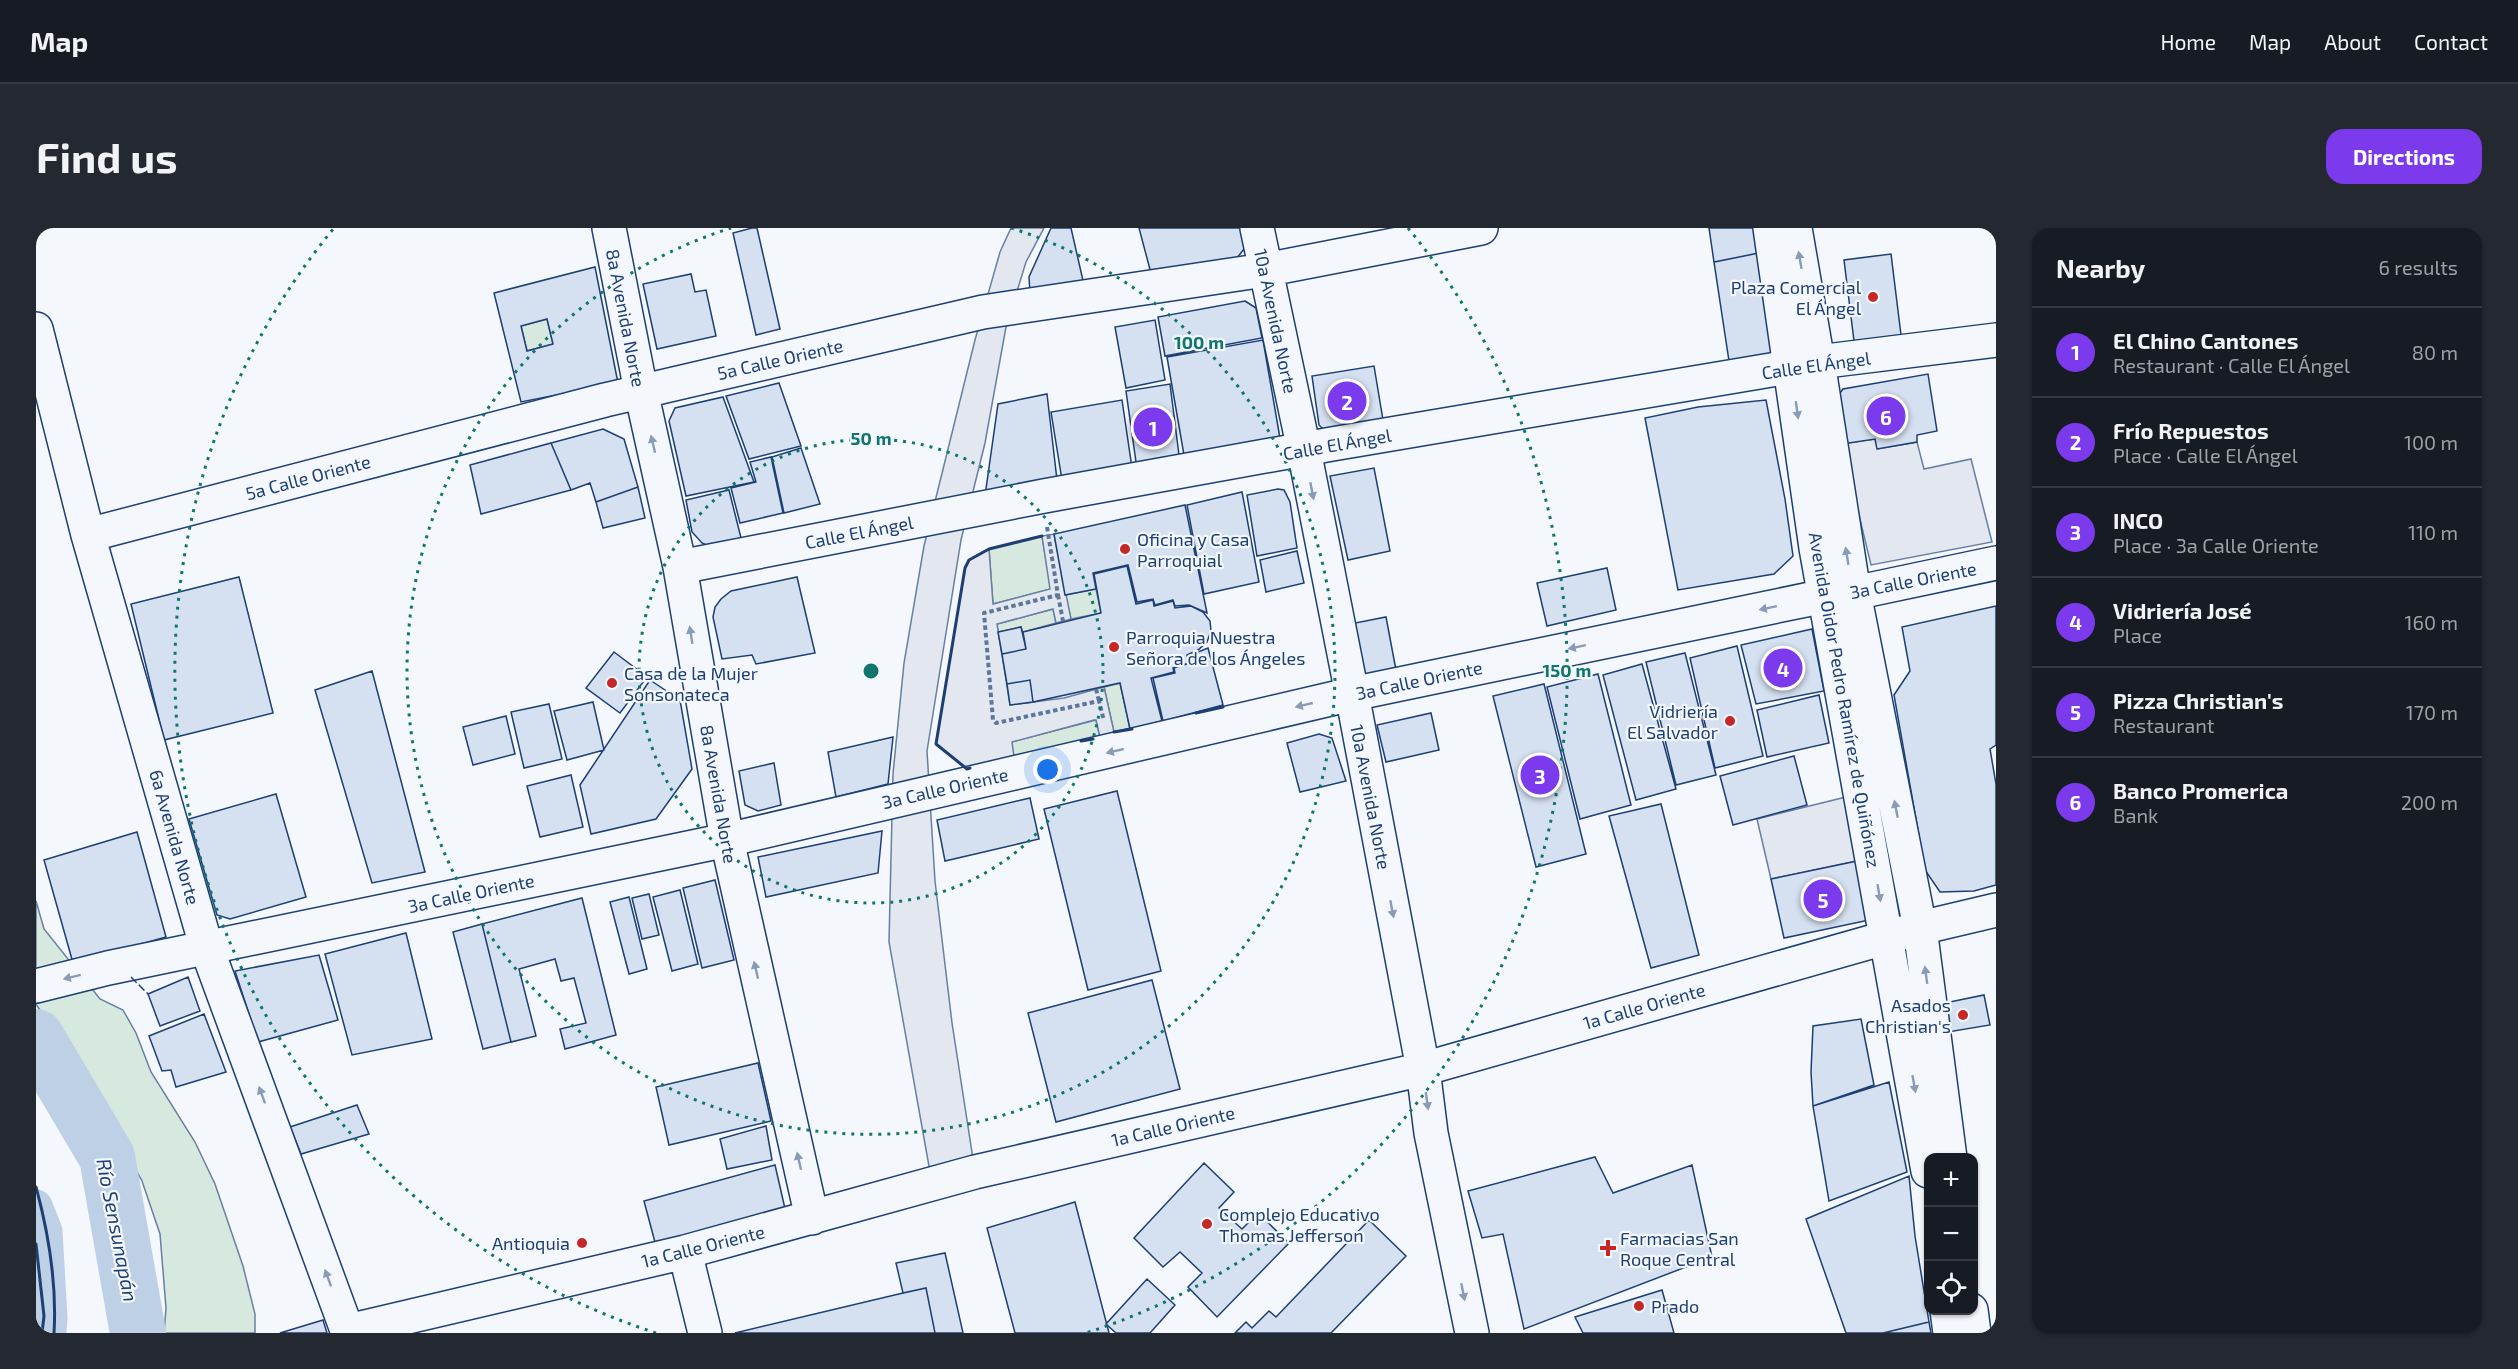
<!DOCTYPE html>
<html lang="en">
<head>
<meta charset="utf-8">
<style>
  :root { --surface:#171b24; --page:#242831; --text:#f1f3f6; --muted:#9ea1a6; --line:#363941; --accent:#7c3aed }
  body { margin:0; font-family:"Exo 2",sans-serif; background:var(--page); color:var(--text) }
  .controls { position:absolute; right:18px; bottom:18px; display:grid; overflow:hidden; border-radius:12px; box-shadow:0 2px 4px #0004 }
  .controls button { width:54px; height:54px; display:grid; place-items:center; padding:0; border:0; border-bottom:2px solid var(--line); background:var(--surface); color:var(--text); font:30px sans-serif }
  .you { position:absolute; left:1012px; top:542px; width:21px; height:21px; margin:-15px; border:4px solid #fff; border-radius:50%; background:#1a73e8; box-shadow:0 0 0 9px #1a73e833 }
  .badge { display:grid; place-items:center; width:39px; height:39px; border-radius:50%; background:var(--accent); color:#fff; font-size:20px; font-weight:700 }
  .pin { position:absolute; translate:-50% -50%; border:3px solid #fff; box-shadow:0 2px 6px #0006 }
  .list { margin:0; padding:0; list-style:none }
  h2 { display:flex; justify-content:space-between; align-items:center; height:78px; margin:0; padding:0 24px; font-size:26px }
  h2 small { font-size:20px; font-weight:400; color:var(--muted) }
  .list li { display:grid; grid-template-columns:39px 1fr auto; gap:18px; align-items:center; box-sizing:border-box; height:90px; padding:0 24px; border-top:2px solid var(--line) }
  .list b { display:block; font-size:22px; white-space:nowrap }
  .list p { margin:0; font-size:20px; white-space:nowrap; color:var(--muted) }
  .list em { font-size:20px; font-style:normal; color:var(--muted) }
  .icon { flex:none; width:33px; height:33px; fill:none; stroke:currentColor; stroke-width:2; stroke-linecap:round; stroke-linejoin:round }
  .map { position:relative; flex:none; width:1960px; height:1105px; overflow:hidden; border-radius:18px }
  header { display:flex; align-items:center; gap:36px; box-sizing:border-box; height:84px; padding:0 30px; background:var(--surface); border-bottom:2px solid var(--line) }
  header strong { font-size:28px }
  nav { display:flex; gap:33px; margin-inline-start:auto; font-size:21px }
  .intro { display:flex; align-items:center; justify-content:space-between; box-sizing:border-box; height:144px; padding:0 36px }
  h1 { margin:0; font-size:42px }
  .button { padding:15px 27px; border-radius:18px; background:var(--accent); color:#fff; font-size:21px; font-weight:700 }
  main { display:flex; gap:36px; padding:0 36px }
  aside { flex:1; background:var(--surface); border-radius:18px; box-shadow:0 2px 4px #0004 }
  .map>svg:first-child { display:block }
</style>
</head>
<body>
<header>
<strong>Map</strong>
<nav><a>Home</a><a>Map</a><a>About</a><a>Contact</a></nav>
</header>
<div class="intro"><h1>Find us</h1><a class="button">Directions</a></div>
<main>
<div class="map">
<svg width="1960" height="1105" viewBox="0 0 1960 1105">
  <rect width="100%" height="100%" fill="#f4f7fb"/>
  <path fill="#d7e8df" stroke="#687fa3" stroke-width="1.5" d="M511,91L517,116L491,123L485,98Z
    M1006,308L1015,361L957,376L953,321Z
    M1060,361L1065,385L1035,391L1029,367Z
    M1017,381L1020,395L987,404L985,399L962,404L961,396Z
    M1084,455L1094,501L1078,504L1068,459Z
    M1060,492L1064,509L978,529L975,514Z
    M0,673L8,701L64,771L87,782L100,805L115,844L159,914L179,956L207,1038L219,1086V1105H128L130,1080L124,1006L106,953L69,886L0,776Z"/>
  <path fill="#e3e8f0" stroke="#687fa3" stroke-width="1.5" d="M975,0H1008L990,34L970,99L949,215L925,312L891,523L899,653L916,795L939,944L896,955L853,714L857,546L868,435L888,318L939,112L964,24Z
    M1839,211L1842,221L1881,214L1888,241L1935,231L1956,314L1835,337L1806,216Z
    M1018,306L1035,391L1020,395L1017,381L961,396L974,477L1028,470L1068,459L1078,504L1064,509L1060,492H1058L976,514L978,529L931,541L900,516L929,340L933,332L953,321L957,376L1014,361L1006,308Z
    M1810,569L1826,632L1735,651L1721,591Z"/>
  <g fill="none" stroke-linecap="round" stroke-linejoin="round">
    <path stroke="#bed0e5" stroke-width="33" d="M0,978L10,1003L15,1090L14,1105"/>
    <path stroke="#bed0e5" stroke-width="56" d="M0,809L71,929L102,1105"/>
  </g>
  <path fill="#d5e0f0" stroke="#1d3f73" stroke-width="1.5" fill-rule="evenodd" d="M716,0H721L744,101L720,107L697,5Z
    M1015,0H1035L1048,57L994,65L993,49Z
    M1103,0H1207L1209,10L1208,21L1201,30L1116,49Z
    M1673,0H1720L1723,25L1678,34Z
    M1723,25L1741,125L1693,133L1678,34Z
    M1855,26L1865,107L1818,113L1808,32Z
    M559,39L582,155L485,174L458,65ZM511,91L517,116L491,123L485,98Z
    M655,46L659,64L670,62L680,108L621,121L607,56Z
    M1209,73L1220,80L1226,110L1129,128L1122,89Z
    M1119,92L1129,152L1090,160L1079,99Z
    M1227,112L1245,216L1149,233L1131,129Z
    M1338,138L1348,198L1292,206L1283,197L1276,148Z
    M1892,146L1901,203L1881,207V214L1841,221L1839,211L1806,216L1799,172L1807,161Z
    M743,155L765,218L713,231L690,168Z
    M1134,156L1144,235L1101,241L1090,163Z
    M1011,166L1021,252L949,268L962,176Z
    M687,169L718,254L650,268L633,193L639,180Z
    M1086,172L1096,240L1026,252L1015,184Z
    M1730,172L1749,271L1757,328L1738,346L1642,362L1609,190L1662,179Z
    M567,201L588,211L602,259L560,274L554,255L535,262L515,215Z
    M515,215L535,262L445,286L434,237Z
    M765,220L784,276L748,285L736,229Z
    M735,229L747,285L704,295L695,260L720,254L714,234Z
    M1338,240L1354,323L1312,332L1294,248Z
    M602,259L609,290L567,300L560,274Z
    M1242,261L1248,262L1254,274L1261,320L1221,328L1211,267Z
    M693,262L705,310L675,319L666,315L656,304L650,272Z
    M1206,264L1223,354L1168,366L1151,277Z
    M1149,277L1171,385L1153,377L1139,378L1137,372L1119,377L1117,371L1101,374L1092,337L1057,345L1060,361L1029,367L1018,306Z
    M1261,323L1268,355L1230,364L1224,332Z
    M1091,338L1100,376L1117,372L1118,378L1137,373L1139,380L1155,378L1167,384L1174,393L1175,403L1171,414L1162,422L1151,427L1153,435L1137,440L1138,444L1115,450L1126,493L1094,501L1084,455L997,474L994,452L971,456L966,426L990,421L987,404L1065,385L1058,346Z
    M1571,340L1580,382L1511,398L1501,355Z
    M203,349L237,485L128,512L95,376Z
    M761,349L779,425L720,436L716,427L686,431L677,389L679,379L685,371L695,363Z
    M1960,378V517L1954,521L1960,556V657L1938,663L1904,664L1889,642L1858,467L1874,443L1866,399Z
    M1350,389L1360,442L1329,449L1319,395Z
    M985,399L990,421L966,426L962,404Z
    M1776,401L1788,463L1720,476L1705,417Z
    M1701,418L1727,528L1679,540L1654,430Z
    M1172,420L1187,477L1127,493L1117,450L1139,445L1138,440L1154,435L1152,428Z
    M578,424L611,449L584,485L550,460Z
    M1649,425L1680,547L1640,557L1610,434Z
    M1606,436L1640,561L1600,572L1567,447Z
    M336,443L389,644L336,655L279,462Z
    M1562,446L1595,577L1544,591L1511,459Z
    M614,452L644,472L656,541L620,591L555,606L544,557Z
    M994,452L997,474L974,477L971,456Z
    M1508,456L1550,626L1500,639L1457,468Z
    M1783,467L1793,515L1731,529L1721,482Z
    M557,474L568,522L531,532L518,483Z
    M513,476L526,531L488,540L475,484Z
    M1395,485L1403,522L1350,534L1341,497Z
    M470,488L479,526L437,537L427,499Z
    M1283,506L1296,510L1310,553L1264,564L1251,515Z
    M857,509L852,556L800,569L792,524Z
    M1758,528L1771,577L1697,597L1684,548Z
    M738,535L745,577L722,583L709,577L703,543Z
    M535,547L547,599L504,609L491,558Z
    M1081,563L1125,743L1052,762L1008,581Z
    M240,566L270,669L194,691L181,687L153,591Z
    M994,570L1003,611L909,633L901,592Z
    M1625,576L1663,727L1615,740L1573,588Z
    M846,603L842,645L730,669L722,629Z
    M101,604L130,709L37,735L8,632Z
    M1826,632L1838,691L1748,710L1735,651Z
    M679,652L698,732L666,740L647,660Z
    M644,662L662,736L636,743L617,669Z
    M613,666L623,707L606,711L596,670Z
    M593,669L611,741L593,746L574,674Z
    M546,670L580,807L529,821L524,801L550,795L538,750L525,753L519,731L483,741L500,808L475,814L446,696Z
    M446,696L475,814L447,821L417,704Z
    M370,705L396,811L316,827L289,726Z
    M283,727L302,792L222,814L199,743Z
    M152,749L164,783L124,798L112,766Z
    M1116,752L1144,861L1020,894L992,785Z
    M1948,767L1954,797L1906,805L1899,777Z
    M168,786L190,844L140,859L135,842L126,843L113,808Z
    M1825,791L1838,857L1777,878L1775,844L1777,798Z
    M722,835L735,893L633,917L620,859Z
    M1853,854L1871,944L1793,973L1777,878Z
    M321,877L333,906L265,926L254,899Z
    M730,898L736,932L691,941L684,911Z
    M1559,929L1577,965L1656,937L1676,1029L1488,1101L1467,1006L1446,1010L1432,963Z
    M1168,935L1198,964L1183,980L1206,1001L1222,985L1253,1015L1181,1089L1152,1059L1166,1045L1144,1024L1127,1039L1098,1010Z
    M739,937L750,985L620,1018L608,973Z
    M1873,948L1879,1008L1893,1094L1847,1105H1810L1770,991Z
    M1039,974L1073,1105H979L951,1000Z
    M1333,992L1370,1028L1295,1105H1199L1210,1094L1216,1100L1233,1083L1240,1089Z
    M909,1025L927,1105H899L890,1060L867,1065L860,1035Z
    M1111,1051L1139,1077L1114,1105H1080L1070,1096Z
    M890,1060L899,1105H699L867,1065Z
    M1626,1062L1638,1105H1547L1539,1089Z
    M287,1092L291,1105H244Z
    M1893,1094L1895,1105H1847Z"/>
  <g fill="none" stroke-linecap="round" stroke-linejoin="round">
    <g stroke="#1d3f73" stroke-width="36">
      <path id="minor" d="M573,0L605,163L644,339L691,612L776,990
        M1221,0L1268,222L1316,466L1387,841L1395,905L1436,1105
        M0,101L52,307L171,721L312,1105
        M52,307L569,172L947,84L1229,42L1445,0
        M644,339L1008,268L1296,216L1782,134L1960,112
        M1791,368L1818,365L1960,335
        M649,1024L669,1105
        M312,1103L649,1024L939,944L1387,841L1884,700L1960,682"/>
    </g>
    <g stroke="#1d3f73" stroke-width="36">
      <path id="major" d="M1734,0L1780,320L1892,943
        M1759,0L1782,134L1818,365L1884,700L1914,930
        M0,758L72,740L691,612L1316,466L1789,368
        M1911,1082L1914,1105
        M1935,1082L1938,1105"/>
    </g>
    <path stroke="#5e769c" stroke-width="4" stroke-dasharray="4.5 3" stroke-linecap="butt" d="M1011,299L1022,367L948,385L957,492L960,495L1063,473L1068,493
      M1022,367L1027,393
      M1060,461L1063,473"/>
    <use href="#minor" stroke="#f4f7fb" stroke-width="33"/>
    <use href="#major" stroke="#f4f7fb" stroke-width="33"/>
    <path stroke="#1d3f73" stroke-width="1.5" stroke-dasharray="8 3" stroke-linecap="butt" d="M95,749L112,766"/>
    <path stroke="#1d3f73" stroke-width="3" d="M1160,485L1187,479
      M1078,504L1096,501
      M1045,513L1057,511
      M934,540L931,541L900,516L929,340L933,332L953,321L1006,308
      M0,959C13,1007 21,1055 18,1105
      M0,1016L8,1088L6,1105"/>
  </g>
  <defs><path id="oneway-solid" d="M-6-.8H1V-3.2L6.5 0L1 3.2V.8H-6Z" transform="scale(1.5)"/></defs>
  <g fill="#889bb7">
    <use href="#oneway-solid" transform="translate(1764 32) rotate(-100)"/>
    <use href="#oneway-solid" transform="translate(1761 182) rotate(82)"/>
    <use href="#oneway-solid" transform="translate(617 216) rotate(-103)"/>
    <use href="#oneway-solid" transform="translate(1276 263) rotate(79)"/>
    <use href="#oneway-solid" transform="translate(1811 328) rotate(-99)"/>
    <use href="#oneway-solid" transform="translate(1732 380) rotate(168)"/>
    <use href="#oneway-solid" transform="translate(655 407) rotate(-99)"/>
    <use href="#oneway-solid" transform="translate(1541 419) rotate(168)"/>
    <use href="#oneway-solid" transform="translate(1268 477) rotate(167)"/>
    <use href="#oneway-solid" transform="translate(1079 523) rotate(167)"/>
    <use href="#oneway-solid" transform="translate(1860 581) rotate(-101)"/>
    <use href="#oneway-solid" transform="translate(1843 665) rotate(80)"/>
    <use href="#oneway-solid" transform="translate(1356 681) rotate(79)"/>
    <use href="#oneway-solid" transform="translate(720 742) rotate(-103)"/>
    <use href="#oneway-solid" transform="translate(1890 747) rotate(-98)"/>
    <use href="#oneway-solid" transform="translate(36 749) rotate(166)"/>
    <use href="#oneway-solid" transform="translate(1878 856) rotate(80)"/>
    <use href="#oneway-solid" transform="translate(226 867) rotate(-110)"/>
    <use href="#oneway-solid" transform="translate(1391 873) rotate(82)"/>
    <use href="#oneway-solid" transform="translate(763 933) rotate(-103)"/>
    <use href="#oneway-solid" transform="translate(292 1050) rotate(-110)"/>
    <use href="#oneway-solid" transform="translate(1427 1064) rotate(79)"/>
  </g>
  <g fill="none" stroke="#0f766e" stroke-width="3" stroke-dasharray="3 6">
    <circle cx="835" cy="443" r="232"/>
    <path d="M975 0A464 464 0 1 1 695 0"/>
    <path d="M620 1105A696 696 0 0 1 298 0M1372 0A696 696 0 0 1 1050 1105"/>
  </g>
  <g fill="#c62828" stroke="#f4f7fb" stroke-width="2">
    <circle cx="1837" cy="69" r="6"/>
    <circle cx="1089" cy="321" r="6"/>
    <circle cx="1078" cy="419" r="6"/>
    <circle cx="576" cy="455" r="6"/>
    <circle cx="1694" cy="493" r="6"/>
    <circle cx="1927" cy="787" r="6"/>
    <circle cx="1171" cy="996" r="6"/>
    <circle cx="546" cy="1015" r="6"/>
    <path d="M1569 1011h6v6h6v6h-6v6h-6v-6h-6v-6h6z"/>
    <circle cx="1603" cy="1078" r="6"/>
  </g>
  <g text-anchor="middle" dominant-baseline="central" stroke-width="4.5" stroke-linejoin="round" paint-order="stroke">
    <g font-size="18" fill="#1d3f73" stroke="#f4f7fb" text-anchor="start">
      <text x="1825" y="59" text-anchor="end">Plaza Comercial<tspan x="1825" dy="21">El Ángel</tspan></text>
      <text x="1101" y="311">Oficina y Casa<tspan x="1101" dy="21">Parroquial</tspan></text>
      <text x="1090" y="409">Parroquia Nuestra<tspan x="1090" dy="21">Señora de los Ángeles</tspan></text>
      <text x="588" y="445">Casa de la Mujer<tspan x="588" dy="21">Sonsonateca</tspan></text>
      <text x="1682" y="483" text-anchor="end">Vidriería<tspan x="1682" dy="21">El Salvador</tspan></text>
      <text x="1915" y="777" text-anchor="end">Asados<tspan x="1915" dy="21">Christian's</tspan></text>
      <text x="1183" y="986">Complejo Educativo<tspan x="1183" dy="21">Thomas Jefferson</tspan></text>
      <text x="1584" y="1010">Farmacias San<tspan x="1584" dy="21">Roque Central</tspan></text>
      <text x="534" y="1015" text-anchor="end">Antioquia</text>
      <text x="1615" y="1078">Prado</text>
    </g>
    <g font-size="18" fill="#1d3f73" stroke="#f4f7fb">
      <text transform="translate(590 90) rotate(79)">8a Avenida Norte</text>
      <text transform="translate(1240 93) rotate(78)">10a Avenida Norte</text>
      <text transform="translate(744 131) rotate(-13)">5a Calle Oriente</text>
      <text transform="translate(1780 137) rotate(-8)">Calle El Ángel</text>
      <text transform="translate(1301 216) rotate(-10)">Calle El Ángel</text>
      <text transform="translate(272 249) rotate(-15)">5a Calle Oriente</text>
      <text transform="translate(823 304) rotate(-11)">Calle El Ángel</text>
      <text transform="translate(1877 352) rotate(-11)">3a Calle Oriente</text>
      <text transform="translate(1383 452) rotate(-12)">3a Calle Oriente</text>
      <text transform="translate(1809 472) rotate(80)">Avenida Oidor Pedro Ramírez de Quiñónez</text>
      <text transform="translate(909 560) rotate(-13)">3a Calle Oriente</text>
      <text transform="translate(683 566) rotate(80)">8a Avenida Norte</text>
      <text transform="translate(1335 569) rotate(79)">10a Avenida Norte</text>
      <text transform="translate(139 609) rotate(74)">6a Avenida Norte</text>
      <text transform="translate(435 665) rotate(-12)">3a Calle Oriente</text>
      <text transform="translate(1608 778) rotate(-16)">1a Calle Oriente</text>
      <text transform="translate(1137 898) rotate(-13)">1a Calle Oriente</text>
      <text transform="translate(667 1018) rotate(-14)">1a Calle Oriente</text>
    </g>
    <g font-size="20" font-style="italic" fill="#1d3f73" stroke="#f4f7fb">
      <text transform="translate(82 1002) rotate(79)">Río Sensunapán</text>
    </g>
  </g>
  <circle cx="835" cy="443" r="9" fill="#0f766e" stroke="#f4f7fb" stroke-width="3"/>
  <g font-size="18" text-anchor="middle" font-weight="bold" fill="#0f766e" stroke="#f4f7fb" stroke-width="4.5" stroke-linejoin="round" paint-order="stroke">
    <text x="1163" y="121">100 m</text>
    <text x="835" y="217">50 m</text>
    <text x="1531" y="449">150 m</text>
  </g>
</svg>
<div class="controls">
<button>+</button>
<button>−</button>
<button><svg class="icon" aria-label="locate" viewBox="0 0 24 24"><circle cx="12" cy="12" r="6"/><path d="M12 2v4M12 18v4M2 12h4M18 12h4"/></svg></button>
</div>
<div class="you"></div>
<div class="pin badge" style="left:1117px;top:199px">1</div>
<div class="pin badge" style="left:1311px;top:173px">2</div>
<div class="pin badge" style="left:1504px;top:547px">3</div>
<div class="pin badge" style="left:1747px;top:440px">4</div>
<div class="pin badge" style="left:1787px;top:671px">5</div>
<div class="pin badge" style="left:1850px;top:188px">6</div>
</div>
<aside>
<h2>Nearby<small>6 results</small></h2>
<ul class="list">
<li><span class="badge">1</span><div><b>El Chino Cantones</b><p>Restaurant · Calle El Ángel</p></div><em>80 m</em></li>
<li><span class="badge">2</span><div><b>Frío Repuestos</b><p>Place · Calle El Ángel</p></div><em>100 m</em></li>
<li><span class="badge">3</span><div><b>INCO</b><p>Place · 3a Calle Oriente</p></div><em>110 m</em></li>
<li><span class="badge">4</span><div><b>Vidriería José</b><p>Place</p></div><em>160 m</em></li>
<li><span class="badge">5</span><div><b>Pizza Christian's</b><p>Restaurant</p></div><em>170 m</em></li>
<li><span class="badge">6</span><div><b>Banco Promerica</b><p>Bank</p></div><em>200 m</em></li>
</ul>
</aside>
</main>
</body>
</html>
